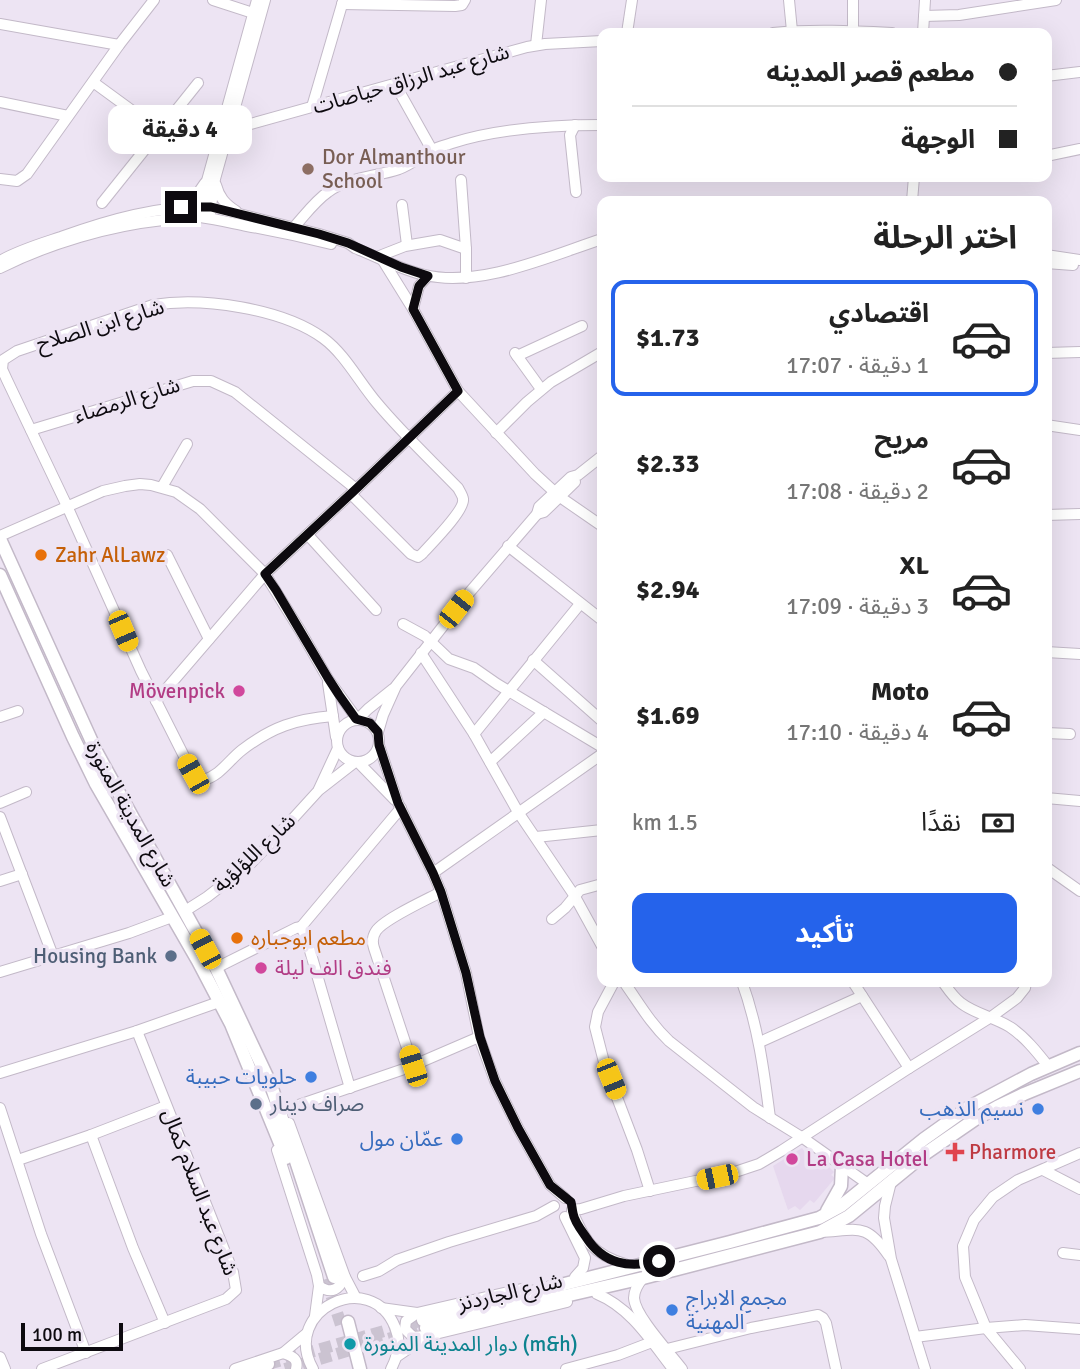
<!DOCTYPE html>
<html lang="ar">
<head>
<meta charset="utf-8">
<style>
	:root { --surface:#fff; --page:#f6f6f6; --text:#222; --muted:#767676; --line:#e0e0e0; --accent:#2563eb }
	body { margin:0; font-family:Signika,"Noto Sans Arabic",sans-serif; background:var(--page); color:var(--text); direction:rtl; height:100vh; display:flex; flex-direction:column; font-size:26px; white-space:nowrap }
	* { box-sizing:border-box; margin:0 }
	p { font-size:23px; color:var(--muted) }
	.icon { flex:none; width:38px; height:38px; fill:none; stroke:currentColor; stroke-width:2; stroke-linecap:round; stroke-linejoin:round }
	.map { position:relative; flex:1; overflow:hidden; direction:ltr }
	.drawer { position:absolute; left:597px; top:196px; width:455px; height:791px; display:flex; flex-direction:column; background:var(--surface); border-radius:14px; box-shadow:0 7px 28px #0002; direction:rtl }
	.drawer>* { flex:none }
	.hud { position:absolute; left:597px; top:28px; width:455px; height:154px; border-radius:14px; box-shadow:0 7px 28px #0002; direction:rtl; display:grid; align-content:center; height:154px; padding:0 35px; background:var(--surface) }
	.scale { position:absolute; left:21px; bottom:18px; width:102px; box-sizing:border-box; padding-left:7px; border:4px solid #0d0a0f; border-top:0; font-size:19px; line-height:24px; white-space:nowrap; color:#0d0a0f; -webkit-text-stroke:5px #ede4f3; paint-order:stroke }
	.end { position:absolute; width:32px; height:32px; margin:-16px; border:9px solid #0d0a0f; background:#fff; box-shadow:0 0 0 4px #fff }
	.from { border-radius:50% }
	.bubble { position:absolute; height:49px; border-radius:14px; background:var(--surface); box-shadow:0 7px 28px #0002; font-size:23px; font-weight:700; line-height:49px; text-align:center; direction:rtl }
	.car { position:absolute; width:21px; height:42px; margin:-21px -10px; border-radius:9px; box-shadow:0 0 5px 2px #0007; background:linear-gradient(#f5c518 24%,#345 0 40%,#f5c518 0 76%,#345 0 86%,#f5c518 0) }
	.hud b { display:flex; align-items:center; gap:24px; height:66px; font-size:26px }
	.hud b+b { border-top:2px solid var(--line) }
	.hud i { width:18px; height:18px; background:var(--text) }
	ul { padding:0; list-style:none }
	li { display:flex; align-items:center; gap:21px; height:116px; margin:0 14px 10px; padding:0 21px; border:4px solid transparent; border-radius:14px }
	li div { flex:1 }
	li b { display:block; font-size:26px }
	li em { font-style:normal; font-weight:700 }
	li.on { border-color:var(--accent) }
	li>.icon { width:63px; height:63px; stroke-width:1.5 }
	h2 { padding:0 35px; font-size:32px; line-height:84px }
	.pay { display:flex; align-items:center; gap:18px; height:77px; padding:0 35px; font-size:26px }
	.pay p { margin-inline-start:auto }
	.cta { display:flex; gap:14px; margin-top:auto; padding:14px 35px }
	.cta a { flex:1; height:80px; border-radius:14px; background:var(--accent); color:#fff; font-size:28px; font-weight:700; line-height:80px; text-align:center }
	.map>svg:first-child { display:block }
	.built { fill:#e6d8ee }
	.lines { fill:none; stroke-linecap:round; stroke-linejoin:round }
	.major-tunnel { stroke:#cbc3d1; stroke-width:12; stroke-dasharray:12 6; stroke-linecap:butt }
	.minor-casing { stroke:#c3b9c8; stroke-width:12 }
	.major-casing { stroke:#c3b9c8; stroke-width:15 }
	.minor { stroke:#fff; stroke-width:10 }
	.major { stroke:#fff; stroke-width:12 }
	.route { stroke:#0d0a0f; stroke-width:9 }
	.education-dot { fill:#8d6e63; stroke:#ede4f3; stroke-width:2.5 }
	.food-dot { fill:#e8710a; stroke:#ede4f3; stroke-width:2.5 }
	.hotel-dot { fill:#d1479c; stroke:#ede4f3; stroke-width:2.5 }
	.service-dot { fill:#5c6f8a; stroke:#ede4f3; stroke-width:2.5 }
	.shop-dot { fill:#3f7fe0; stroke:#ede4f3; stroke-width:2.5 }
	.health-dot { fill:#e0444e; stroke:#ede4f3; stroke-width:2.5 }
	.culture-dot { fill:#0f9aa8; stroke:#ede4f3; stroke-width:2.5 }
	.labels { text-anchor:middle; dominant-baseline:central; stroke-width:7; stroke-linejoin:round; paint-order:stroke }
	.street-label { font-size:21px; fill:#0d0a0f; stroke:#ede4f3 }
	.education-label { font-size:21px; fill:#785e54; stroke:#ede4f3; text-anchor:start }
	.food-label { font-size:21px; fill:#c56008; stroke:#ede4f3; text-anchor:start }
	.hotel-label { font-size:21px; fill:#b23c85; stroke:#ede4f3; text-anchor:start }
	.service-label { font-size:21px; fill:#4e5e75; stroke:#ede4f3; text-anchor:end }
	.shop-label { font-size:21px; fill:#366cbe; stroke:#ede4f3; text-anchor:end }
	.health-label { font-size:21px; fill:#be3a42; stroke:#ede4f3; text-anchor:start }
	.culture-label { font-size:21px; fill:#0d838f; stroke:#ede4f3; text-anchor:start }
</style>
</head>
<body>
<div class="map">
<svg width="1080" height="1369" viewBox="0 0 1080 1369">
	<rect width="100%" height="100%" fill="#ede4f3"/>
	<path class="built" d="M 802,1148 L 812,1162 L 820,1158 L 834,1172 L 831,1175 L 835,1178 L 814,1203 L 810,1200 L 800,1210 L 795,1206 L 788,1210 L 773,1166 Z"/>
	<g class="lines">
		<g class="major-tunnel">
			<path d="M 326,1279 L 341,1325"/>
			<path d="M 268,1364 L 423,1320"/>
			<path d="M 285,1369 L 426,1328"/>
		</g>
		<g class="minor-casing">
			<g id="minor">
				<path d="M 213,0 L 259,15"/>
				<path d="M 789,0 L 792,31"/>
				<path d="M 342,4 L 455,6 L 462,5 L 465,0"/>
				<path d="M 924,16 L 959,15 L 1056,0"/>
				<path d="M 0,24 L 119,45"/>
				<path d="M 853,31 L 853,0"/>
				<path d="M 627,33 L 632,0"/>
				<path d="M 773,33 C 812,29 852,31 892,33"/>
				<path d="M 923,33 L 925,0"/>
				<path d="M 536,45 L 541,0"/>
				<path d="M 1046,76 L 1080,72"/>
				<path d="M 93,82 L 160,131"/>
				<path d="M 395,84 L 432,150"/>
				<path d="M 0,102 L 68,116"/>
				<path d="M 312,107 L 343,1"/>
				<path d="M 575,125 L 570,135 L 576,192"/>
				<path d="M 222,129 L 230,129 L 247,125 L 527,47 L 545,44 L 602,41"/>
				<path d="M 1046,156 L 1080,149"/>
				<path d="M 0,179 L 17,181 L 27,174 L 119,45 L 154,0"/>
				<path d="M 461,180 L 466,249 L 466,278"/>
				<path d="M 216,185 C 219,197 225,204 236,211"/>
				<path d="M 912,201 L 914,177"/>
				<path d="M 102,203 L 198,83"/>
				<path d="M 402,205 L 407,245"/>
				<path d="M 181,207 L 196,196 L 205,183"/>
				<path d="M 202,213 L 203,197 L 208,177 L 257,0"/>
				<path d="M 210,213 L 215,179 L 265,0"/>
				<path d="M 294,227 C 305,215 315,201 328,192 C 348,177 376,177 399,169 C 412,164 421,156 432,150 C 438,147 446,145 452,143 C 499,128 554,125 602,125"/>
				<path d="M 1046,255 L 1080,260"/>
				<path d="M 377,257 L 405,246 L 440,240 L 466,249"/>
				<path d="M 382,259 L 413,309 L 458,391 L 535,474 L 560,497 L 602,526"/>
				<path d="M 0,261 C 19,250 40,244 61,237 C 108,220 160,205 211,207 L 319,234 L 348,243 L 355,248 C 378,257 401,270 425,275 C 480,288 550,256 602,239"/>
				<path d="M 1046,263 L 1073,265"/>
				<path d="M 0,268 C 50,243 108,226 163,220 C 175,219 188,217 200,217 C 216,219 232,223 247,226 C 275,231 303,237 331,244"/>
				<path d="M 413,309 L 419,286 L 428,276"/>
				<path d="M 515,353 L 541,389"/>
				<path d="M 1046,353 L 1080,352"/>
				<path d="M 517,356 L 582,326"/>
				<path d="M 1046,425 L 1080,430"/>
				<path d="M 31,430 L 193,381 L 211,381 L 235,392 L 356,489"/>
				<path d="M 496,433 L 527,402 L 551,382 L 602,352"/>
				<path d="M 162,487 L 187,444"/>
				<path d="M 537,514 L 544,512 L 575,482"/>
				<path d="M 1046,515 L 1080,514"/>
				<path d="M 308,535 L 376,610"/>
				<path d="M 0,536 L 103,491 L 125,486 L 140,484 L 151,485 L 176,492 L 200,509 L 265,574 L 301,632 L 328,679 L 357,719"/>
				<path d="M 508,546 L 602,620"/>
				<path d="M 167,555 L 209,639"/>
				<path d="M 403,624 L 425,636 L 449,659 L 474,668 L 497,684 L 602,747"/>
				<path d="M 1046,652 L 1080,654"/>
				<path d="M 421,653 L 474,734 L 518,812 L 574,895 L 602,946"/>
				<path d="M 533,660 L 602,721"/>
				<path d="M 328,683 L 336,737"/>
				<path d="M 156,701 L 265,574 L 356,489 L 458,391"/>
				<path d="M 333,716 C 296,719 272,727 242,750 C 229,760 220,776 203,780 L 193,774 L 141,671 L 67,506 L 7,380 L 2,369 L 3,360 L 17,351 L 153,305 C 202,297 281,308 323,338 C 345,354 359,382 377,403 C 402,433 431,460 458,488 C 459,490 463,496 463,499 C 465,510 431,544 422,554 L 418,557 L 411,554 L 351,494"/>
				<path d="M 0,717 L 18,711"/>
				<path d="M 358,719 L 368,709 L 393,689"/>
				<circle cx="358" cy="741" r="21"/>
				<path d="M 378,732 L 383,715 L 396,686 L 469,593 L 537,514 L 539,507 L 571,477 L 578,475 L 602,456"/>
				<path d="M 1046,733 L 1070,734"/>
				<path d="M 474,734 L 580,604"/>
				<path d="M 379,745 L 398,803 L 433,873 L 441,892 L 466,973 L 479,1037 L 495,1081 L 518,1128 L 550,1185 L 565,1198"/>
				<path d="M 358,762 L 395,800"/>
				<path d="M 490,762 L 544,712"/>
				<path d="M 319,789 L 338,748"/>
				<path d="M 1046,798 L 1080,801"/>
				<path d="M 0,803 L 26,792"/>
				<path d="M 0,817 L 53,956"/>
				<path d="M 536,837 L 602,830"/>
				<path d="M 1046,867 L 1080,891"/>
				<path d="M 433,873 L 602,754"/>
				<path d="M 0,881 L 22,874"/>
				<path d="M 185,911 L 207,897 L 251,863 L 278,835 L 319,790 L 355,762"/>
				<path d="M 552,919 L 565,908 L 580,890 L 602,884"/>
				<path d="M 301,927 L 401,808"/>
				<path d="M 216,968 L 296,928 L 301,927 L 306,937 L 350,1088"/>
				<path d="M 0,972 L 129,933 L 172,917"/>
				<path d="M 614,982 L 598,1012 L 595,1027 L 605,1066 L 637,1150 L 650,1191"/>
				<path d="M 624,982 C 639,1003 650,1023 669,1041 L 753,1107 L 803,1138 L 868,1184"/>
				<path d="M 742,982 C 758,1026 764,1071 770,1118"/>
				<path d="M 853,982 L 909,1068"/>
				<path d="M 943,982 C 948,989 953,997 961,1003 C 975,1014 994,1017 1010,1027 C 1025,1037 1037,1052 1048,1066"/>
				<path d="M 760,1042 L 862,996"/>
				<path d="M 413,1066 L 374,948 C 372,942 372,937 376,931 C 384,919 426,900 441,892"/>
				<path d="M 0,1073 L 137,1031 L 219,1002"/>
				<path d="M 0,1108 L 41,1234 L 86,1353"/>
				<path d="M 284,1110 L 407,1068 L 479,1037"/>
				<path d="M 289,1123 L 345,1277 L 356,1298"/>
				<path d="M 91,1135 L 133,1248 L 165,1323"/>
				<path d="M 277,1150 L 317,1275 L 319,1286 L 315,1316"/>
				<path d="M 18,1160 L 91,1135 L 166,1106"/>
				<path d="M 1043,1170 L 1080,1189"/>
				<path d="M 891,1182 L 885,1206 L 884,1218 L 891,1259 L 925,1369"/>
				<path d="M 572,1210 L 581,1209 L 624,1196 L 729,1174 L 759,1164 L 781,1151 L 909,1068 L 991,1017 L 1017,998 L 1025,988 L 1026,982"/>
				<path d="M 572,1211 C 585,1241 592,1254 625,1264"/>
				<path d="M 565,1217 L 585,1258 L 583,1268 L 575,1277"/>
				<path d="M 821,1232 C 858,1230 866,1222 889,1256"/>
				<path d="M 1063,1253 L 1080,1255"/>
				<path d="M 363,1276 L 379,1271 L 397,1260 L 449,1242 L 536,1216 L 554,1206"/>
				<path d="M 643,1278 C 638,1284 634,1290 634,1298 C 635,1316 670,1353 682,1369"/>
				<path d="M 319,1286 C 332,1295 339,1289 345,1277"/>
				<path d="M 597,1294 C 631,1308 651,1341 673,1369"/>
				<path d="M 381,1308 L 417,1313 L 526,1288"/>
				<path d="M 416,1314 L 406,1321 L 405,1329 L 413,1337 L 425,1336"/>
				<path d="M 915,1337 L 986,1328 L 1025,1325 L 1080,1329"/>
				<path d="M 667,1349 L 751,1328 L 818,1315 L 823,1318 L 826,1323 L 836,1369"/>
				<path d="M 283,1353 C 291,1356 299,1358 296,1369"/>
				<path d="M 0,1357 L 5,1369"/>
				<path d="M 396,1357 L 427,1336 L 567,1302"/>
				<path d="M 42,1369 L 226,1299 L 236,1290 L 233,1272 L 137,1031"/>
				<path d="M 235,1369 L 283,1353 L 307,1333"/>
				<path d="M 313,1369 C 280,1310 371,1267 395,1327 C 401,1341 398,1356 391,1369"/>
				<path d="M 566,1369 L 618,1355 L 652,1342"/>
				<path d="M 1020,1369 L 986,1328 L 965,1277 L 963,1246 L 974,1220 L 993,1197 L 1018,1180 L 1080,1153"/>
			</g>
		</g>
		<g class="major-casing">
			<g id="major">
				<path d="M 0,539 L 97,753 L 216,968 L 271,1085 L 334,1277"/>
				<path d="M 0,575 L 73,737 L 96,784 L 198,961 L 231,1024 L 286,1158"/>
				<path d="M 827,1211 L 841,1186 L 842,1166"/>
				<path d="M 423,1320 L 730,1242 L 819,1218 L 841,1206 L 924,1139 L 969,1107 L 1031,1074 L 1080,1053"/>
				<path d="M 348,1322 L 360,1369"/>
				<path d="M 426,1328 L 643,1278 L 820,1232 L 849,1216 L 926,1153 L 974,1120 L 997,1107 L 1024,1094 L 1080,1071"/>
				<path d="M 255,1369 L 268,1364"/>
			</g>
		</g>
		<use href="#minor" class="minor"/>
		<use href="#major" class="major"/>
	</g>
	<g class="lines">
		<path class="route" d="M 181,207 L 211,207 L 319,234 L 348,243 L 401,267 L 428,276 L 419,286 L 413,309 L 458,391 L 356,489 L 265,574 L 276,590 L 328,678 L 339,695 L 356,719 L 370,723 L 378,732 L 379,745 L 398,803 L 433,873 L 441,892 L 466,973 L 480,1037 L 495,1081 L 518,1128 L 550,1185 L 571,1202 C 572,1206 572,1209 573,1213 C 574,1221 581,1230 586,1237 C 604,1265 629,1268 659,1261"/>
	</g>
	<circle class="education-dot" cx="308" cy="169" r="7"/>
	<g class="food-dot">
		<circle cx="41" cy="555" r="7"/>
		<circle cx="237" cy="938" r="7"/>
	</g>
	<g class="hotel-dot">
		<circle cx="239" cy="691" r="7"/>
		<circle cx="261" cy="968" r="7"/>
		<circle cx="792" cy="1159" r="7"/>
	</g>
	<g class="service-dot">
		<circle cx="171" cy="956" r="7"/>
		<circle cx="256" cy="1104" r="7"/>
	</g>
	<g class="shop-dot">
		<circle cx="311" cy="1077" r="7"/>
		<circle cx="1038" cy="1109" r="7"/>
		<circle cx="457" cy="1139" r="7"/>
		<circle cx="672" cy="1310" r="7"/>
	</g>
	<path class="health-dot" d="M951.5 1141.5h7v7h7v7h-7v7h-7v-7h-7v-7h7z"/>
	<circle class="culture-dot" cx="350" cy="1344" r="7"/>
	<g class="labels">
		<g class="street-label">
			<text transform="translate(411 79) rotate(-16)">شارع عبد الرزاق حياصات</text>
			<text transform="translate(100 325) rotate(-17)">شارع ابن الصلاح</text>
			<text transform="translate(127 400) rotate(-17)">شارع الرمضاء</text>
			<text transform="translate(131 814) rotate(61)">شارع المدينة المنورة</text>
			<text transform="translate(254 853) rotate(-43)">شارع اللؤلؤية</text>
			<text transform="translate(200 1192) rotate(69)">شارع عبد السلام كمال</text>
			<text transform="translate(510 1292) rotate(-13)">شارع الجاردنز</text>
		</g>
		<g class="education-label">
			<text x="322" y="157">Dor Almanthour<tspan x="322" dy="24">School</tspan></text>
		</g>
		<g class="food-label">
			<text x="55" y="555">Zahr AlLawz</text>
			<text x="251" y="938">مطعم ابوجباره</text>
		</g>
		<g class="hotel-label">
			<text x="225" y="691" text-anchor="end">Mövenpick</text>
			<text x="275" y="968">فندق الف ليلة</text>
			<text x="806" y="1159">La Casa Hotel</text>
		</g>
		<g class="service-label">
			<text x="157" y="956">Housing Bank</text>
			<text x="270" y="1104" text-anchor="start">صراف دينار</text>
		</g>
		<g class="shop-label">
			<text x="297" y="1077">حلويات حبيبة</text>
			<text x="1024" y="1109">نسيم الذهب</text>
			<text x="443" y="1139">عمّان مول</text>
			<text x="686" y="1298" text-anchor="start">مجمع الابراج<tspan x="686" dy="24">المهنية</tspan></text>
		</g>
		<g class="health-label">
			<text x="969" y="1152">Pharmore</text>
		</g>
		<g class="culture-label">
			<text x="364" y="1344">دوار المدينة المنورة (m&amp;h)</text>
		</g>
	</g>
</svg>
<div class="scale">100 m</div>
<i class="end from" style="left:659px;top:1261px"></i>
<i class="end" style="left:181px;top:207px"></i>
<div class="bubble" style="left:108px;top:105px;width:144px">4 دقيقة</div>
<i class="car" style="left:456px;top:609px;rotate:38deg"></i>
<i class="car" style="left:123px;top:631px;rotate:157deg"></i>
<i class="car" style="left:193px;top:774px;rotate:331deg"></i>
<i class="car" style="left:205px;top:949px;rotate:332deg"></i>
<i class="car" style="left:413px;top:1066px;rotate:342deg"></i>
<i class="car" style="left:611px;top:1079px;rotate:158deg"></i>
<i class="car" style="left:717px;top:1177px;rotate:258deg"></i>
<div class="hud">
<b><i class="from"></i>مطعم قصر المدينه</b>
<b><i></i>الوجهة</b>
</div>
<section class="drawer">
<h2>اختر الرحلة</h2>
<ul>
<li class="on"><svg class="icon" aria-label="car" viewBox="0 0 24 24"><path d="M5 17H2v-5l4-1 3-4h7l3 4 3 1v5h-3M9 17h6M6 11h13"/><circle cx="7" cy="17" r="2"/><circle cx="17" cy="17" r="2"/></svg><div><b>اقتصادي</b><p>1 دقيقة · 17:07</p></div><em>$1.73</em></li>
<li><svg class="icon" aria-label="car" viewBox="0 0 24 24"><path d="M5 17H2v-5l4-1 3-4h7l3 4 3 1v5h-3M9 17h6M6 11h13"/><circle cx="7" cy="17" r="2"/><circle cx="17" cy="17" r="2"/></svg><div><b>مريح</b><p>2 دقيقة · 17:08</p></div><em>$2.33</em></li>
<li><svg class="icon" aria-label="car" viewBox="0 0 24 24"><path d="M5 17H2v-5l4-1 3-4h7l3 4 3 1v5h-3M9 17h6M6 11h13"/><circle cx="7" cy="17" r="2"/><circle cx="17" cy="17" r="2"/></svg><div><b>XL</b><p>3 دقيقة · 17:09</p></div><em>$2.94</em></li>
<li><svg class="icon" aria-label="car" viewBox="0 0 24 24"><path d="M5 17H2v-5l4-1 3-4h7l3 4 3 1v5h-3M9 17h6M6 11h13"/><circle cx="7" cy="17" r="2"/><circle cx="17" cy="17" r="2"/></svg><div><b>Moto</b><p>4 دقيقة · 17:10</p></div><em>$1.69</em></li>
</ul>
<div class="pay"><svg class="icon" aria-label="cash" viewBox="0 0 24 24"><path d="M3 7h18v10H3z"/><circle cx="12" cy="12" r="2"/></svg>نقدًا<p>1.5 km</p></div>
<div class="cta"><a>تأكيد</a></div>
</section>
</div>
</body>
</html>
